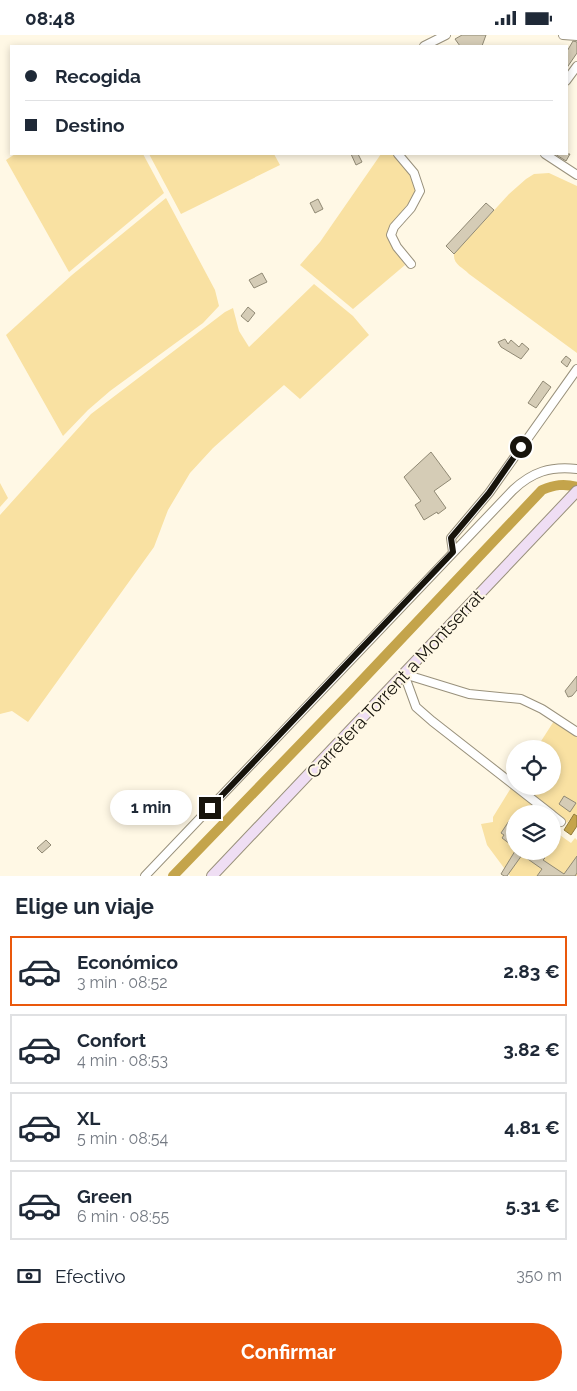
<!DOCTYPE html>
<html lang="es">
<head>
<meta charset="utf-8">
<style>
	:root { --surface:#fff; --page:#f6f6f7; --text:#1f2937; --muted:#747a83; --line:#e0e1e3; --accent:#ea580c }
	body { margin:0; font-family:Raleway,sans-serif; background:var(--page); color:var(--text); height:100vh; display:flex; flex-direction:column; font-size:19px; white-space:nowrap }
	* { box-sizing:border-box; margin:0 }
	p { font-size:16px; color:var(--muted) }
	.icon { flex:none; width:28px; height:28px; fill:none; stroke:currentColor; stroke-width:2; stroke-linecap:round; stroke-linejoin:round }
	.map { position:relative; height:841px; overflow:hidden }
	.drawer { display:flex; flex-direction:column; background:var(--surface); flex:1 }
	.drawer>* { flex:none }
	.hud { position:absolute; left:10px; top:10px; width:558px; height:110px; border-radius:0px; box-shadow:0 2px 8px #0003; display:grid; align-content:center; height:110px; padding:0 15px; background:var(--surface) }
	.controls { position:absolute; left:506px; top:705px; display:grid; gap:10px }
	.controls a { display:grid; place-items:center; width:55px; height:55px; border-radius:50%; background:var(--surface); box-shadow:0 2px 8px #0003; font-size:25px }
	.end { position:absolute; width:22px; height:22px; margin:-11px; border:6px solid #17140c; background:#fff; box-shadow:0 0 0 2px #fff }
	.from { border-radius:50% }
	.bubble { position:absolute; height:35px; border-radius:18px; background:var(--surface); box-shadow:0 2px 8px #0003; font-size:16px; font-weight:700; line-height:35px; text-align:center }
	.hud b { display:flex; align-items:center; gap:18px; height:48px; font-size:19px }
	.hud b+b { border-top:1px solid var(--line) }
	.hud i { width:12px; height:12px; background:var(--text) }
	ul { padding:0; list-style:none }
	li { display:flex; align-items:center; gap:15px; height:70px; margin:0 10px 8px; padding:0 5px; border:2px solid var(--line); border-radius:0px }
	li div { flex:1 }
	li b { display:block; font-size:19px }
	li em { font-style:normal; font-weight:700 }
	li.active { border-color:var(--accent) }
	li>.icon { width:45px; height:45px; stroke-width:1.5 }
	h2 { padding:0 15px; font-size:22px; line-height:60px }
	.pay { display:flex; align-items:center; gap:12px; height:55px; padding:0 15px; font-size:19px }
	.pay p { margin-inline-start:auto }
	.button { display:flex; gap:10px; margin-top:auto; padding:10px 15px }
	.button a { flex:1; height:58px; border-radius:30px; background:var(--accent); color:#fff; font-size:20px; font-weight:700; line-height:58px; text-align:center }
	.status { display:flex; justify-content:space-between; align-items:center; height:35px; padding:0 25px; background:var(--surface); direction:ltr }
	.status svg { height:14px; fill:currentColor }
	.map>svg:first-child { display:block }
	.green { fill:#f9e1a2 }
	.water { fill:#c4a44b; stroke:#907938 }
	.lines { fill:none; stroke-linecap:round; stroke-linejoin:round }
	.canal { stroke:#c4a44b; stroke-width:10 }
	.building { fill:#d5ccb6; stroke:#908974 }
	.minor-casing { stroke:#99917c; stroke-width:10 }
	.secondary-casing { stroke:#99917c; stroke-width:12 }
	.minor { stroke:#fff; stroke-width:8 }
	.secondary { stroke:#efdef4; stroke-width:10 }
	.route { stroke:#17140c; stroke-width:6 }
	.labels { text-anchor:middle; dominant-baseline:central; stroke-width:4; stroke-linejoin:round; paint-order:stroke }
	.street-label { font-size:18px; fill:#17140c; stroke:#fff8e5 }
</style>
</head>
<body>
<div class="status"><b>08:48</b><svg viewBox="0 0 49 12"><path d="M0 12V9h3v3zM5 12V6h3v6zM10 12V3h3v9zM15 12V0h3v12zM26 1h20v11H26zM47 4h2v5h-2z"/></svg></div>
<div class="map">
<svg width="577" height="841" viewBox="0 0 577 841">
	<rect width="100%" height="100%" fill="#fff8e5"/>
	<g class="green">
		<path d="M 15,119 L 143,119 L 164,158 L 69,237 L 6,125 Z"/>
		<path d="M 149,119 L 274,119 L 280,130 L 181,179 Z"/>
		<path d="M 381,119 L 395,119 C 404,130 421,146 414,161 L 391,191 L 396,216 L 405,230 L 353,274 L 300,230 L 320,207 Z"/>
		<path d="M 549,138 L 577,151 L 577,318 L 469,239 C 463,232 453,230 454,219 L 509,159 L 526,144 L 534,139 Z"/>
		<path d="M 166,163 L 215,255 L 219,271 L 203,288 L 110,356 L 88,375 L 63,401 L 6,300 L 72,240 Z"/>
		<path d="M 314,249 L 353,281 L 369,300 L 300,364 L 284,350 L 213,413 L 190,438 L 168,475 L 154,512 L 28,687 L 12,676 L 0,679 L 0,480 L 91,379 L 225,277 L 233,273 L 239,296 L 249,312 Z"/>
		<path d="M 0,448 L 8,463 L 0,472 Z"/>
		<path d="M 554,686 L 577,702 L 577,780 L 574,779 L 567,788 L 517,751 L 552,751 L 552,714 L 536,714 Z"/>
		<path d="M 511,753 L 546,779 L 515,779 L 515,816 L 552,816 L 553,783 L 562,790 L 557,798 L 571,808 L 575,803 L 577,805 L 577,841 L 510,841 L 487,810 L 481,789 L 493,787 L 493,782 Z"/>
	</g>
	<path class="water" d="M 574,779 L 577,781 L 577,791 L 571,800 L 564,795 Z"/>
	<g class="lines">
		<path class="canal" d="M 173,841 L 349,659 L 542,455 C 554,450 564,448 577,452"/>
	</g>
	<g class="building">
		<path d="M 462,0 L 486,0 L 482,11 L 460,11 L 455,4 Z"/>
		<path d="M 573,6 L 577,7 L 577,18 L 566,34 L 566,18 Z"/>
		<path d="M 351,119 L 358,119 L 362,127 L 356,130 Z"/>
		<path d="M 555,119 L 570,119 L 566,126 Z"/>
		<path d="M 318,164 L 323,174 L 315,178 L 310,168 Z"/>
		<path d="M 486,168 L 494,175 L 454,219 L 446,211 Z"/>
		<path d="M 262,238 L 267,247 L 254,253 L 249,245 Z"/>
		<path d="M 248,272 L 255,278 L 248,287 L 241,281 Z"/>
		<path d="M 505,304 L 508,309 L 511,305 L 519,312 L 522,308 L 529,314 L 521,324 L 501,312 L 498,307 Z"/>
		<path d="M 566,321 L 571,325 L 567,332 L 561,327 Z"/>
		<path d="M 543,346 L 551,352 L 536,373 L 528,368 Z"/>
		<path d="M 431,417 L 451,444 L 434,456 L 446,473 L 438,479 L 437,477 L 424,485 L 415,470 L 421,466 L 404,442 Z"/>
		<path d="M 577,641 L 577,655 L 572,661 L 568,662 L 565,656 Z"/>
		<path d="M 564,761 L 576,768 L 570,777 L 559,769 Z"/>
		<path d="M 509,786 L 515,790 L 515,802 L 510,809 L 502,803 L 504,800 L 501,798 Z"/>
		<path d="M 46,805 L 51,810 L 42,818 L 37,813 Z"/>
		<path d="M 515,816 L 545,816 L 542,821 L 545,823 L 543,825 L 564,839 L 577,821 L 577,838 L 575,841 L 537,841 L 542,834 L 522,820 L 507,841 L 504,841 L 501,839 Z"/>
	</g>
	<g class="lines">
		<g class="minor-casing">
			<g id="minor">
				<path d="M 563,0 L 577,1"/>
				<path d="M 424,11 L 446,0"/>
				<path d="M 566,46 L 577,31"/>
				<path d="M 398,119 L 414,138 L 420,156 L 411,173 L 394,192 L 391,200 L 397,212 L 411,229"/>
				<path d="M 545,119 L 577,140"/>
				<path d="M 453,517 L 451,503 L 489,458 L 577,334"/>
				<path d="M 404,639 L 416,672 L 432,686 L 551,779"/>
				<path d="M 404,639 L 469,659 L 521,664 L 542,674 L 577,697"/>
				<path d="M 552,780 L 561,787"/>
				<path d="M 145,841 L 513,455 C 532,437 550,431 577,434"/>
			</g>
		</g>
		<g class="secondary-casing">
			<path id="secondary" d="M 212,841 L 577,456"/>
		</g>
		<use href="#minor" class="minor"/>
		<use href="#secondary" class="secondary"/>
	</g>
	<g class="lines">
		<path class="route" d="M 210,773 L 453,517 L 451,503 L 489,458 L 521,412"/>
	</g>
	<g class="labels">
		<g class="street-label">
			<text transform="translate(395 649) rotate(-47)">Carretera Torrent a Montserrat</text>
		</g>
	</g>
</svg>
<div class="controls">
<a><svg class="icon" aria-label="locate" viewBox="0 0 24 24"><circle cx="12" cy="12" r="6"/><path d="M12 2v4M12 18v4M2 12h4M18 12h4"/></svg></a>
<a><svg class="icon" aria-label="layers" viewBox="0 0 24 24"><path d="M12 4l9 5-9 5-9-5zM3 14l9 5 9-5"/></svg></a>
</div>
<i class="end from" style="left:521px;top:412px"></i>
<i class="end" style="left:210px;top:773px"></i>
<div class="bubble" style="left:110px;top:755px;width:82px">1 min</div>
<div class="hud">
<b><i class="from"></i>Recogida</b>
<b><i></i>Destino</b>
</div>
</div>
<section class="drawer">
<h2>Elige un viaje</h2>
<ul>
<li class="active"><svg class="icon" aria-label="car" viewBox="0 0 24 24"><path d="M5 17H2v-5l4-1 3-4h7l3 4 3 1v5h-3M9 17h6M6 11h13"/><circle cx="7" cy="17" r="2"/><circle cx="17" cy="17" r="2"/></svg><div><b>Económico</b><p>3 min · 08:52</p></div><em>2.83 €</em></li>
<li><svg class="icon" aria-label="car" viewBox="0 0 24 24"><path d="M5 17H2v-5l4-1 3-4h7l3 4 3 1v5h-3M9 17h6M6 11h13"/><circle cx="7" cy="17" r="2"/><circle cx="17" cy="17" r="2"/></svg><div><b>Confort</b><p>4 min · 08:53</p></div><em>3.82 €</em></li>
<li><svg class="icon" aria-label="car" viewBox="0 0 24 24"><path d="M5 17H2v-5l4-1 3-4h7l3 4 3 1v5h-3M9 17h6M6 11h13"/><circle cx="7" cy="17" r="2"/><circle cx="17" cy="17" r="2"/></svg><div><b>XL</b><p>5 min · 08:54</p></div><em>4.81 €</em></li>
<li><svg class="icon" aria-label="car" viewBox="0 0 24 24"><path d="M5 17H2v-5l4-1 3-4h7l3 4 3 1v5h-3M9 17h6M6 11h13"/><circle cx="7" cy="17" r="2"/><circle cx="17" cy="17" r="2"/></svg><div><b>Green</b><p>6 min · 08:55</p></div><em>5.31 €</em></li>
</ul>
<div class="pay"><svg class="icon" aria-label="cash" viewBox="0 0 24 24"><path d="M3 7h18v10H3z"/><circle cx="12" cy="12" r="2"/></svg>Efectivo<p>350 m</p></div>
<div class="button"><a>Confirmar</a></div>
</section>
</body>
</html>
